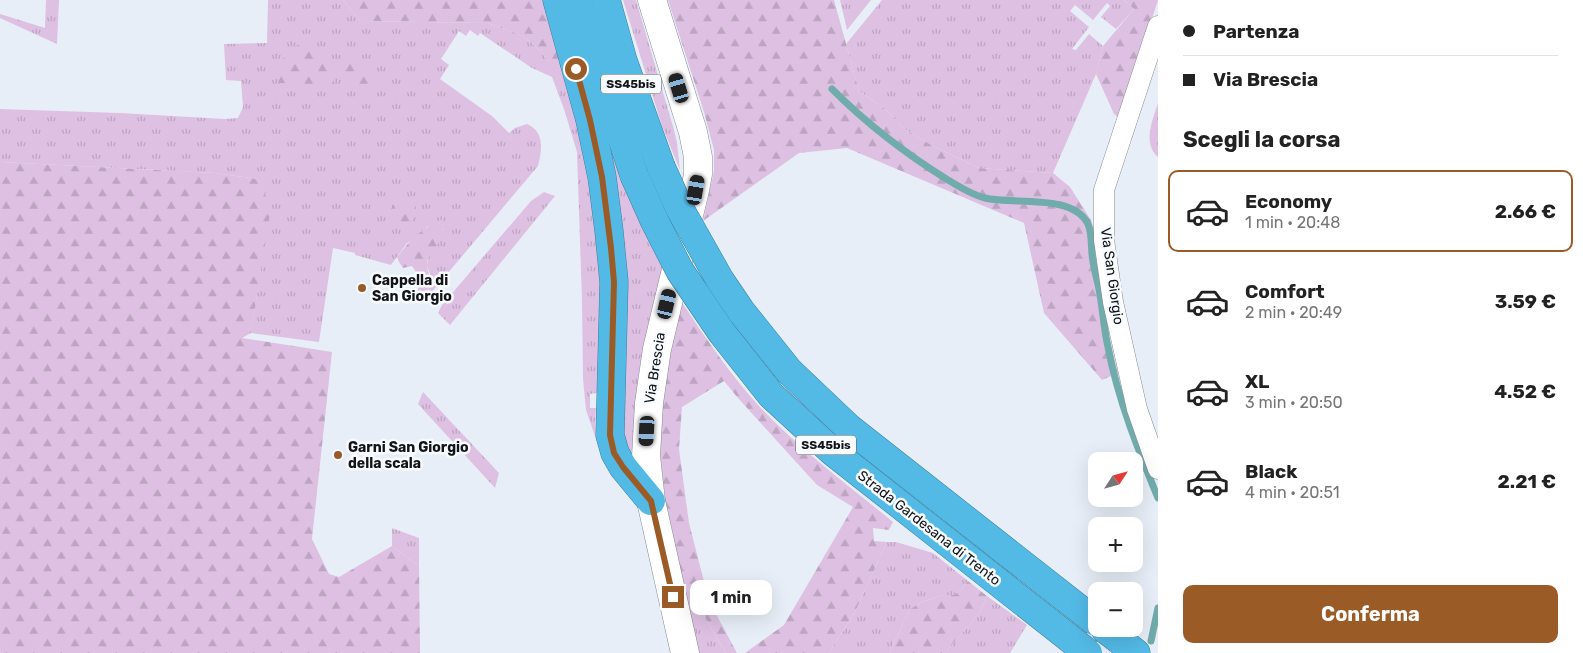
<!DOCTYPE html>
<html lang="it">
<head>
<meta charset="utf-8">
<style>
	:root { --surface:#fff; --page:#f6f6f6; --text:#222; --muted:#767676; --line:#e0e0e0; --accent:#9b5b26 }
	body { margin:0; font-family:Rubik,sans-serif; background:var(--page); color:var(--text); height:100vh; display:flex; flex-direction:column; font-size:19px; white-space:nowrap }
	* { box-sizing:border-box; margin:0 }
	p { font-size:16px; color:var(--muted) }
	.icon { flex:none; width:28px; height:28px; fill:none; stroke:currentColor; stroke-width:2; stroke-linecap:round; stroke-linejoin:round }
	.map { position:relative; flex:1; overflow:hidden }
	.panel { display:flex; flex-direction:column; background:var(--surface); width:425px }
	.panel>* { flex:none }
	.guide { display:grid; align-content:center; height:110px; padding:0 25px; background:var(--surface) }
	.needle { width:32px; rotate:54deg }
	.buttons { position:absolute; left:1088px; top:452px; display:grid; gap:10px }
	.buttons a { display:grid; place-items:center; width:55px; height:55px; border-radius:10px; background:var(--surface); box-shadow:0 5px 20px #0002; font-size:25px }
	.end { position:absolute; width:22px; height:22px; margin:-11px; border:6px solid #9b5b26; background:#fff; box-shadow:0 0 0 2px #fff }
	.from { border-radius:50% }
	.bubble { position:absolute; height:35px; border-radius:10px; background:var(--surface); box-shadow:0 5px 20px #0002; font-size:16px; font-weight:700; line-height:35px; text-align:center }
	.car { position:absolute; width:15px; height:30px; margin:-15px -8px; border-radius:6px; box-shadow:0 0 4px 1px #0007; background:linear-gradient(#222 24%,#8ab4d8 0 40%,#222 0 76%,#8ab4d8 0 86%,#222 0) }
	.guide b { display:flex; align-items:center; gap:18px; height:48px; font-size:19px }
	.guide b+b { border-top:1px solid var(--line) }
	.guide i { width:12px; height:12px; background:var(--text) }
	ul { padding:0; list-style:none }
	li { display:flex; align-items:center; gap:15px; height:82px; margin:0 10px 8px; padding:0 15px; border:2px solid transparent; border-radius:10px }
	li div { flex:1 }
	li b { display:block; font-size:19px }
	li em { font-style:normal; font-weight:700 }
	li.active { border-color:var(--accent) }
	li>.icon { width:45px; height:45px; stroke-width:1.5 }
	h2 { padding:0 25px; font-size:22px; line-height:60px }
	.primary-button { display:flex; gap:10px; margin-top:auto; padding:10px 25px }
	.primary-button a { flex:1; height:58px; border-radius:10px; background:var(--accent); color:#fff; font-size:20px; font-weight:700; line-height:58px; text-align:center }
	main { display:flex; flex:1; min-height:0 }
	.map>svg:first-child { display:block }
	.grass { fill:url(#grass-tufts) }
	.forest { fill:url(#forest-firs) }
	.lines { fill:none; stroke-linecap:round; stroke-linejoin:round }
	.stream { stroke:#71acad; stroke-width:7 }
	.street-casing { stroke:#838891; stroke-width:21 }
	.secondary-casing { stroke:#838891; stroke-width:29 }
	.highway-casing { stroke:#3c809e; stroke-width:29 }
	.street { stroke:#fff; stroke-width:20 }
	.secondary { stroke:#fff; stroke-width:28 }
	.highway { stroke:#53bae6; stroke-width:28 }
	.highway-bridge-casing { stroke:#3c809e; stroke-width:29; stroke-linecap:butt }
	.highway-bridge { stroke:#53bae6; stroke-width:28 }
	.route { stroke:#9b5b26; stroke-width:6 }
	.poi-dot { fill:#9b5b26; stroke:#f8fbfe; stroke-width:2 }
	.labels { text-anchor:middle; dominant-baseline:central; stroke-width:5; stroke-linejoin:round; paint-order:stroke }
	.shield { fill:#f8fbfe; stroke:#57595c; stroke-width:1 }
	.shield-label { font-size:12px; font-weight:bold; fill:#121417 }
	.street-label { font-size:14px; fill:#121417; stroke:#f8fbfe }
	.poi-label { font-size:14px; font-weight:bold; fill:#121417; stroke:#f8fbfe; text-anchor:start }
</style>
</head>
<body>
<main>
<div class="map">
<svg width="1158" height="653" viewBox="0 0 1158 653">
	<defs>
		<pattern id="grass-tufts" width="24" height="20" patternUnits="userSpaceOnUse" patternTransform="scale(1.25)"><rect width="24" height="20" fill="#dec0e2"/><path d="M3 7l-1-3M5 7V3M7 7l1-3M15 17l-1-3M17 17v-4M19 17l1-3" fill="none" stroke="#bda4c1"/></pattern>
		<pattern id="forest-firs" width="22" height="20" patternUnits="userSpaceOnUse" patternTransform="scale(1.25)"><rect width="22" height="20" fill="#dec0e2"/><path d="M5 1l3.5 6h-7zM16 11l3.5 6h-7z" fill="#bda4c1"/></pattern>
	</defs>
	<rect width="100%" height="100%" fill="#e8eef7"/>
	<g class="grass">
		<path d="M 46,0 L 59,0 L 57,44 L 0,18 L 0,14 L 45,28 Z"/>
		<path d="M 268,0 L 343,0 L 360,21 L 487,23 L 516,33 L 530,41 L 550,62 L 565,70 L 595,203 L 602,275 L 597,393 L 590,394 L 590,408 L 596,408 L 595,424 L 596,439 L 586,410 L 583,379 L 582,301 L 577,152 L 564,109 L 552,77 L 532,68 L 480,33 L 478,36 L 470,30 L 466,36 L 459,31 L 441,59 L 449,65 L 440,79 L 492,116 L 509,133 L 515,128 L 527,124 C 545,132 542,150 538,166 L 431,293 L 428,289 L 430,274 L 427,266 L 428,258 L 436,247 L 443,228 L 428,226 L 413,240 L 407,243 L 391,265 L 355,255 L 355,253 L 333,248 L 319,342 L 251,333 L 270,207 L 258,179 L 215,173 L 0,162 L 0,109 L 120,113 L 225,119 L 238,118 L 243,107 L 241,81 L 226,80 L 224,44 L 267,43 Z"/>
		<path d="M 623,0 L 636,0 L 674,130 L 677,143 L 680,170 L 662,126 Z"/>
		<path d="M 840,0 L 871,0 L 847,30 Z"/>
		<path d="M 882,0 L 1124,0 L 1134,9 L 1116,29 L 1101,17 L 1110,6 L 1107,3 L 1093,20 L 1075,5 L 1070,11 L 1089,27 L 1072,49 L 1076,50 L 1089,34 L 1103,46 L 1096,74 L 1053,173 L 979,168 L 933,146 L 903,128 L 885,109 L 859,91 L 846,44 Z"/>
		<path d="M 1158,103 L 1158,157 C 1142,143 1153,119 1158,103 Z"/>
		<path d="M 600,117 L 621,180 L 644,230 L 666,273 C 653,311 641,349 637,389 C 635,410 637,431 633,451 L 628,451 L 623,437 L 627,277 L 625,249 L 620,218 Z"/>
		<path d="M 544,192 L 555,196 L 450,325 L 438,313 L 442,305 L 531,201 Z"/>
		<path d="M 423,392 L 499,473 L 495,488 L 418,404 Z"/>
		<path d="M 392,528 L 419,538 L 419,566 L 392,546 Z"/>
		<path d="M 887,542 L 896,542 L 933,553 L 968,581 L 961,590 L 954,595 L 943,595 L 922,602 L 910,609 L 889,653 L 829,653 L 855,612 Z"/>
		<path d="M 682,579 L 726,653 L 698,653 Z"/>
		<path d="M 987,596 L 1027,625 L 1010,653 L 945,653 L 980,612 Z"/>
	</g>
	<g class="forest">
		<path d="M 343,0 L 546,0 L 565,70 L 552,77 L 550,62 L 530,41 L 516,33 L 487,23 L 360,21 Z"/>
		<path d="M 668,0 L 834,0 L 859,91 L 885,109 L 903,128 L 933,146 L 979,168 L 1053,173 L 1070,187 L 1091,220 L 1094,230 L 1097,259 L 1103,291 L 1109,338 L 1118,373 L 1102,380 L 1044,313 L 1024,223 L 847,148 L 799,153 L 703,221 L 714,171 L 714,150 L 704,112 Z"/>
		<path d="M 1124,0 L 1158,0 L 1120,119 L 1114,114 L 1096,74 L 1103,46 L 1134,9 Z"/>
		<path d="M 303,42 L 314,42 L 322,50 L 322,59 L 334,71 L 333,85 L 279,83 L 274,74 L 272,67 L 278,60 L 289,57 L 293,48 Z"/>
		<path d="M 353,60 L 363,62 L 367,75 L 379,88 L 343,86 L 342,72 L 347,62 Z"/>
		<path d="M 0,162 L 215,173 L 258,179 L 271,207 L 251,333 L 242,338 L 332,352 L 312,539 L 329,574 L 339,577 L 392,546 L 419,566 L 420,653 L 0,653 Z"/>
		<path d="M 403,200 L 414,201 C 421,212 409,233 395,225 C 392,223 390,218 388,215 L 394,203 Z"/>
		<path d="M 443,219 C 444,230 439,243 433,253 C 431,255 429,257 428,259 C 423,271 440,284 422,295 L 418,293 L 418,275 L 412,266 L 403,268 L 399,262 L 397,257 C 408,242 425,225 443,219 Z"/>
		<path d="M 681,301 C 705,337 729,373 758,405 C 799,449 848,485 893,522 L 889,530 L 873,528 L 874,541 L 887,542 L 855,612 L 829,653 L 745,653 L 784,625 L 853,507 L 817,485 L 738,398 L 724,381 L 682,407 L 679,449 L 689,523 L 709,601 L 737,653 L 726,653 L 682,579 L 665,497 L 660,452 L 659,423 L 670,348 Z"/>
		<path d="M 968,581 L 987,596 L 980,612 L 945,653 L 889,653 L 910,609 L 922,602 L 943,595 L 954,595 L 961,590 Z"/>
	</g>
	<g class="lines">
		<g class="stream">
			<path d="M 832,89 C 867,124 906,154 948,180 C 960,187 972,195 985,198 C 1013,205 1073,193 1088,224 C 1092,233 1091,245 1092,254 C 1093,268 1098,281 1100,295 C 1103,312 1104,330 1108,347 C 1118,400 1138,449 1158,498"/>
			<path d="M 1151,641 L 1158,608"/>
		</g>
		<g class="street-casing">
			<path id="street" d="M 1158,26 L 1104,190 L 1104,240 L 1113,302 L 1137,409 L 1158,469"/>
		</g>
		<g class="secondary-casing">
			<path id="secondary" d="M 652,0 L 693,132 L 698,157 L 698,174 L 695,190 L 657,349 L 649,403 L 646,456 L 651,501 L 685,653"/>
		</g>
		<g class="highway-casing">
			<g id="highway">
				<path d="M 557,0 L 590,120 L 602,177 L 609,231 L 614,282 L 610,435 L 615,453 L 623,467 L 651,501"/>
				<path d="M 577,0 L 634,175"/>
				<path d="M 606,0 L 623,61 L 661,167"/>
				<path d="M 1105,629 L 1136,653"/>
			</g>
		</g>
		<use href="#street" class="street"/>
		<use href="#secondary" class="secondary"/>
		<use href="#highway" class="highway"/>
		<g class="highway-bridge-casing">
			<g id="highway-bridge">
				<path d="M 661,167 L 680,209 L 720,280 L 741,311 L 789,371 L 849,428 L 1096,622"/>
				<path d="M 634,175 L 655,222 L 680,271 L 722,333 L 771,395 L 833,452 L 1088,653"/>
			</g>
		</g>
		<use href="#highway-bridge" class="highway-bridge"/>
	</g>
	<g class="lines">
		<path class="route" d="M 576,69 L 590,120 L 602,177 L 611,248 L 614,282 L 610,435 L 614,453 L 623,467 L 651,501 L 673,597"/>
	</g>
	<g class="poi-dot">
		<circle cx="362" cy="288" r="5"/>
		<circle cx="338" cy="455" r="5"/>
	</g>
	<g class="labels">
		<g class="shield">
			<rect x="601" y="74.5" width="60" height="19" rx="4"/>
			<rect x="796" y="435.5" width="60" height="19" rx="4"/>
		</g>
		<g class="shield-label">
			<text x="631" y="84">SS45bis</text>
			<text x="826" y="445">SS45bis</text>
		</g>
		<g class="street-label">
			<text transform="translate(1112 276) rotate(82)">Via San Giorgio</text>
			<text transform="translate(655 368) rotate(-81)">Via Brescia</text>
			<text transform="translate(929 528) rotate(38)">Strada Gardesana di Trento</text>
		</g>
		<g class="poi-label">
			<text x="372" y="280">Cappella di<tspan x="372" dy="16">San Giorgio</tspan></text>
			<text x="348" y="447">Garni San Giorgio<tspan x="348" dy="16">della scala</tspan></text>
		</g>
	</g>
</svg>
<div class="buttons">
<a><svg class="needle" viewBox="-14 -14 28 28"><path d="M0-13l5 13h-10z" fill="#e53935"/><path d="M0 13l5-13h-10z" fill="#767676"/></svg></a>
<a>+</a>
<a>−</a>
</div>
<i class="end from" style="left:576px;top:69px"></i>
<i class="end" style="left:673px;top:597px"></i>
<div class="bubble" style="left:690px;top:580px;width:82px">1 min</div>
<i class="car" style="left:679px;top:88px;rotate:343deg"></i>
<i class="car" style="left:696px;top:190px;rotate:10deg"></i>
<i class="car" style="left:667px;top:304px;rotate:13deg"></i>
<i class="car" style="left:647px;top:431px;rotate:183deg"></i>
</div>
<section class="panel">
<div class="guide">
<b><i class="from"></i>Partenza</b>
<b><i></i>Via Brescia</b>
</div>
<h2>Scegli la corsa</h2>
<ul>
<li class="active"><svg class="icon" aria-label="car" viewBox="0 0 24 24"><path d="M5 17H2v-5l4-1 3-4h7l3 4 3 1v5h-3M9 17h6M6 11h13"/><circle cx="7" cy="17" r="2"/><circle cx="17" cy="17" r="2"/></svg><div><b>Economy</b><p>1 min · 20:48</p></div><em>2.66 €</em></li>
<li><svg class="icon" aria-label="car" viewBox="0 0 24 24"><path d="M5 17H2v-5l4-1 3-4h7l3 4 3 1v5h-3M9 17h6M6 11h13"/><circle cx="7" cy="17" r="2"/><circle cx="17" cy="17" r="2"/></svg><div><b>Comfort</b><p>2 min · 20:49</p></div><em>3.59 €</em></li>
<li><svg class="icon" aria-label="car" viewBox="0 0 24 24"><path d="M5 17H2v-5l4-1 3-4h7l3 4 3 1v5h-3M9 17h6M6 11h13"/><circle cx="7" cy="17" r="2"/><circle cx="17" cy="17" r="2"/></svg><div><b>XL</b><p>3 min · 20:50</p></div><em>4.52 €</em></li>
<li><svg class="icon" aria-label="car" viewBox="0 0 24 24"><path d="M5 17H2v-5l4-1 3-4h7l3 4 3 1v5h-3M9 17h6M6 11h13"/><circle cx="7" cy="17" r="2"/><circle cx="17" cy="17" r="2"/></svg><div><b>Black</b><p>4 min · 20:51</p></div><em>2.21 €</em></li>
</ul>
<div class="primary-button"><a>Conferma</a></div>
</section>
</main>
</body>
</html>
